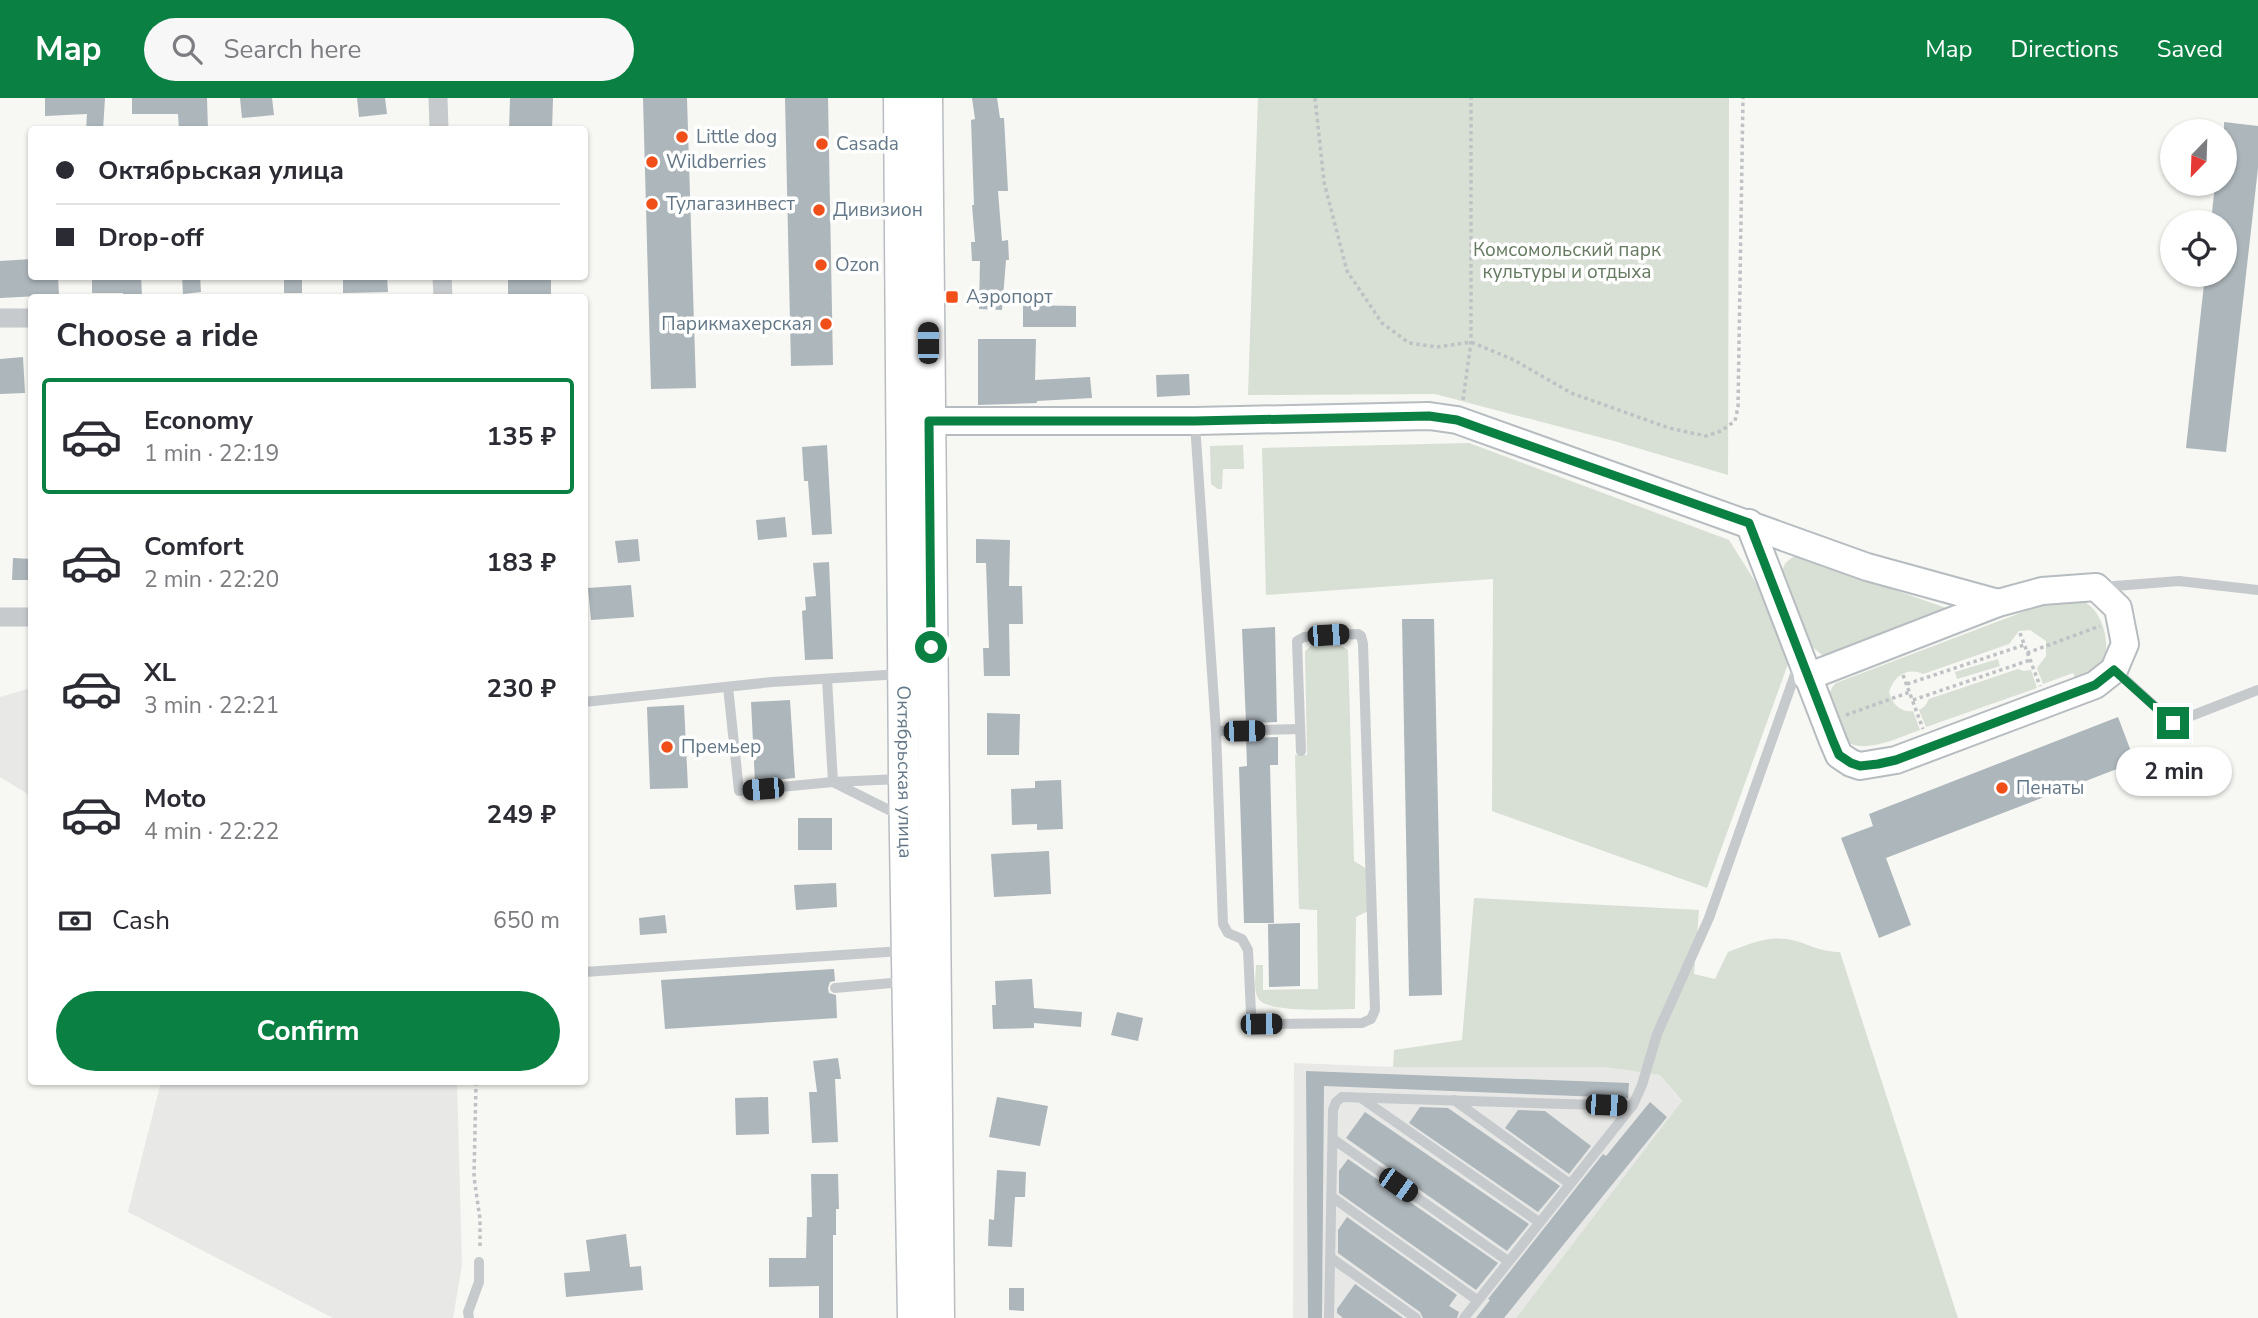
<!DOCTYPE html>
<html lang="en">
<head>
<meta charset="utf-8">
<style>
	:root { --surface:#fff; --page:#f7f7f7; --text:#2b2b33; --muted:#7c7c81; --line:#e1e1e2; --accent:#0b8043 }
	body { margin:0; font-family:"Nunito Sans",sans-serif; background:var(--page); color:var(--text); height:100vh; display:flex; flex-direction:column; font-size:26px; white-space:nowrap }
	* { box-sizing:border-box; margin:0 }
	p { font-size:23px; color:var(--muted) }
	.icon { flex:none; width:38px; height:38px; fill:none; stroke:currentColor; stroke-width:2; stroke-linecap:round; stroke-linejoin:round }
	.map { position:relative; flex:1; overflow:hidden }
	.sheet { position:absolute; left:28px; top:196px; width:560px; height:791px; display:flex; flex-direction:column; background:var(--surface); border-radius:7px; box-shadow:0 2px 5px #0004 }
	.sheet>* { flex:none }
	.top-card { position:absolute; left:28px; top:28px; width:560px; height:154px; border-radius:7px; box-shadow:0 2px 5px #0004; display:grid; align-content:center; height:154px; padding:0 28px; background:var(--surface) }
	.needle { width:46px; rotate:203deg }
	.buttons { position:absolute; left:2160px; top:21px; display:grid; gap:14px }
	.buttons a { display:grid; place-items:center; width:77px; height:77px; border-radius:50%; background:var(--surface); box-shadow:0 2px 5px #0004; font-size:35px }
	.end { position:absolute; width:32px; height:32px; margin:-16px; border:9px solid #0b8043; background:#fff; box-shadow:0 0 0 4px #fff }
	.from { border-radius:50% }
	.bubble { position:absolute; height:49px; border-radius:24px; background:var(--surface); box-shadow:0 2px 5px #0004; font-size:23px; font-weight:700; line-height:49px; text-align:center }
	.car { position:absolute; width:21px; height:42px; margin:-21px -10px; border-radius:9px; box-shadow:0 0 5px 2px #0007; background:linear-gradient(#222 24%,#8ab4d8 0 40%,#222 0 76%,#8ab4d8 0 86%,#222 0) }
	.top-card b { display:flex; align-items:center; gap:24px; height:66px; font-size:26px }
	.top-card b+b { border-top:2px solid var(--line) }
	.top-card i { width:18px; height:18px; background:var(--text) }
	ul { padding:0; list-style:none }
	li { display:flex; align-items:center; gap:21px; height:116px; margin:0 14px 10px; padding:0 14px; border:4px solid transparent; border-radius:7px }
	li div { flex:1 }
	li b { display:block; font-size:26px }
	li em { font-style:normal; font-weight:700 }
	li.current { border-color:var(--accent) }
	li>.icon { width:63px; height:63px; stroke-width:1.5 }
	h2 { padding:0 28px; font-size:32px; line-height:84px }
	.pay { display:flex; align-items:center; gap:18px; height:77px; padding:0 28px; font-size:26px }
	.pay p { margin-inline-start:auto }
	.action { display:flex; gap:14px; margin-top:auto; padding:14px 28px }
	.action a { flex:1; height:80px; border-radius:42px; background:var(--accent); color:#fff; font-size:28px; font-weight:700; line-height:80px; text-align:center }
	header { display:flex; align-items:center; gap:42px; box-sizing:border-box; height:98px; padding:0 35px; background:var(--accent); color:#fff }
	header strong { font-size:33px }
	nav { display:flex; gap:38px; margin-inline-start:auto; font-size:24px }
	.search { width:490px; height:63px; background:var(--page); display:flex; align-items:center; gap:18px; box-sizing:border-box; padding:0 24px; border-radius:38px; color:var(--muted); font-size:26px }
	.map>svg:first-child { display:block }
	.built { fill:#e8e9e7 }
	.green { fill:#d8dfd4 }
	.building { fill:#adb6bb }
	.lines { fill:none; stroke-linecap:round; stroke-linejoin:round }
	.secondary-casing { stroke:#b6bcc0; stroke-width:30 }
	.primary-casing { stroke:#b9bdc1; stroke-width:33 }
	.path { stroke:#bfc2c4; stroke-width:3.5; stroke-dasharray:3.5 3.5; stroke-linecap:butt }
	.lane { stroke:#c6cacd; stroke-width:10 }
	.street { stroke:#c6cacd; stroke-width:19 }
	.secondary { stroke:#fff; stroke-width:26 }
	.primary { stroke:#fff; stroke-width:30 }
	.route { stroke:#0b8043; stroke-width:9 }
	.poi-dot { fill:#f14f19; stroke:#fff; stroke-width:2.5 }
	.labels { text-anchor:middle; dominant-baseline:central; stroke-width:7; stroke-linejoin:round; paint-order:stroke }
	.poi-label { font-size:19px; fill:#637787; stroke:#fff; text-anchor:start }
	.park-label { font-size:19px; fill:#64795f; stroke:#fff }
	.street-label { font-size:19px; fill:#637787; stroke:#fff }
</style>
</head>
<body>
<header>
<strong>Map</strong>
<div class="search"><svg class="icon" aria-label="search" viewBox="0 0 24 24"><circle cx="10" cy="10" r="6"/><path d="M15 15l6 6"/></svg>Search here</div>
<nav><a>Map</a><a>Directions</a><a>Saved</a></nav>
</header>
<div class="map">
<svg width="2258" height="1220" viewBox="0 0 2258 1220">
	<rect width="100%" height="100%" fill="#f7f7f3"/>
	<g class="built">
		<path d="M 31,590 L 32,591 L 31,698 L 0,679 L 0,599 Z"/>
		<path d="M 1294,965 L 1393,969 L 1604,969 L 1660,977 L 1682,1004 L 1516,1220 L 1293,1220 Z"/>
		<path d="M 161,984 L 457,984 L 462,1167 L 453,1220 L 333,1220 L 128,1114 Z"/>
	</g>
	<g class="green">
		<path d="M 1258,0 L 1729,0 L 1728,377 L 1614,343 L 1435,296 L 1248,297 Z"/>
		<path d="M 1469,345 L 1729,442 L 1765,499 L 1789,563 L 1707,790 L 1492,713 L 1493,481 L 1266,497 L 1262,350 Z"/>
		<path d="M 1243,347 L 1244,371 L 1223,371 L 1222,391 L 1218,391 L 1211,386 L 1210,348 Z"/>
		<path d="M 1796,458 L 1801,459 L 1949,511 L 1828,558 L 1821,556 L 1810,547 L 1782,478 C 1782,468 1786,462 1796,458 Z"/>
		<path d="M 2074,501 C 2079,502 2085,503 2089,507 C 2104,518 2113,553 2100,569 C 2094,575 2085,581 2078,587 L 2073,575 L 2043,586 L 2037,570 L 2046,558 L 2046,543 L 2030,532 L 2019,533 L 2009,546 L 1923,576 C 1907,569 1894,578 1889,594 C 1892,606 1901,615 1913,613 L 1920,632 C 1902,638 1860,659 1845,641 C 1840,635 1837,624 1834,616 C 1829,603 1826,595 1836,585 L 2044,506 Z"/>
		<path d="M 1335,544 L 1348,552 L 1354,763 L 1367,771 L 1368,813 L 1356,819 L 1355,911 C 1337,911 1266,916 1258,900 C 1253,891 1256,877 1256,867 L 1263,867 L 1263,892 L 1318,891 L 1317,812 L 1299,811 L 1295,657 L 1307,657 L 1305,553 L 1313,546 Z"/>
		<path d="M 1998,561 L 2000,568 L 1957,581 L 1955,574 Z"/>
		<path d="M 2018,571 L 2024,573 L 2031,572 L 2037,590 L 1926,629 L 1919,612 L 1925,608 L 1929,601 Z"/>
		<path d="M 1474,800 L 1699,812 L 1694,876 L 1715,881 L 1728,854 C 1746,847 1766,838 1787,841 C 1806,844 1818,854 1840,854 L 1958,1220 L 1516,1220 L 1682,1003 L 1660,977 L 1604,969 L 1393,969 L 1394,952 L 1462,942 Z"/>
	</g>
	<g class="building">
		<path d="M 45,0 L 105,0 L 103,32 L 86,32 L 87,16 L 45,18 Z"/>
		<path d="M 132,0 L 207,0 L 208,32 L 179,32 L 178,16 L 132,16 Z"/>
		<path d="M 240,0 L 272,0 L 274,17 L 242,20 Z"/>
		<path d="M 357,0 L 385,0 L 387,16 L 359,19 Z"/>
		<path d="M 510,0 L 553,0 L 552,32 L 509,32 Z"/>
		<path d="M 643,0 L 687,0 L 696,290 L 651,291 Z"/>
		<path d="M 785,0 L 828,0 L 833,267 L 791,268 Z"/>
		<path d="M 972,0 L 997,0 L 1000,20 L 1004,20 L 1008,93 L 998,93 L 1002,143 L 1008,142 L 1009,162 L 1006,162 L 1002,212 L 979,211 L 980,163 L 972,163 L 971,144 L 975,144 L 972,107 L 974,107 L 971,22 L 975,21 Z"/>
		<path d="M 2224,24 L 2258,28 L 2258,70 L 2226,354 L 2186,350 L 2205,177 L 2224,177 L 2224,124 L 2211,124 L 2215,86 L 2224,86 Z"/>
		<path d="M 32,161 L 32,178 L 58,178 L 59,197 L 0,200 L 0,163 Z"/>
		<path d="M 141,178 L 142,198 L 123,199 L 123,195 L 92,195 L 92,179 Z"/>
		<path d="M 182,178 L 200,178 L 201,194 L 183,196 Z"/>
		<rect x="284" y="178" width="18" height="17"/>
		<path d="M 343,178 L 387,178 L 388,194 L 343,195 Z"/>
		<rect x="508" y="178" width="43" height="22"/>
		<path d="M 1023,207 L 1076,208 L 1076,229 L 1023,229 Z"/>
		<path d="M 978,241 L 1036,241 L 1035,282 L 1090,279 L 1092,300 L 1037,303 L 1037,305 L 978,307 Z"/>
		<path d="M 23,259 L 25,295 L 0,296 L 0,261 Z"/>
		<path d="M 1189,276 L 1190,297 L 1157,299 L 1156,277 Z"/>
		<path d="M 827,347 L 832,436 L 812,437 L 808,383 L 804,383 L 802,349 Z"/>
		<path d="M 785,419 L 787,439 L 758,442 L 756,422 Z"/>
		<path d="M 638,441 L 640,463 L 618,465 L 615,443 Z"/>
		<path d="M 976,441 L 1010,442 L 1009,488 L 1022,488 L 1023,526 L 1009,526 L 1010,578 L 984,578 L 983,550 L 989,550 L 986,465 L 976,465 Z"/>
		<path d="M 13,460 L 32,461 L 32,482 L 12,482 Z"/>
		<path d="M 829,464 L 833,561 L 805,562 L 802,513 L 806,512 L 805,499 L 816,498 L 813,465 Z"/>
		<path d="M 631,487 L 634,519 L 591,522 L 588,490 Z"/>
		<path d="M 1402,521 L 1434,521 L 1442,897 L 1409,898 Z"/>
		<path d="M 1275,529 L 1277,624 L 1246,625 L 1242,531 Z"/>
		<path d="M 790,602 L 795,680 L 755,684 L 751,604 Z"/>
		<path d="M 684,607 L 688,690 L 650,691 L 647,609 Z"/>
		<path d="M 987,615 L 1020,616 L 1019,657 L 987,657 Z"/>
		<path d="M 2118,619 L 2135,664 L 1886,760 L 1911,827 L 1879,840 L 1841,740 L 1873,728 L 1869,716 Z"/>
		<path d="M 1278,639 L 1278,667 L 1270,667 L 1274,825 L 1244,825 L 1239,669 L 1247,668 L 1246,640 Z"/>
		<path d="M 1061,682 L 1063,731 L 1037,732 L 1037,726 L 1012,727 L 1011,691 L 1035,690 L 1035,683 Z"/>
		<rect x="798" y="720" width="34" height="32"/>
		<path d="M 1049,753 L 1051,796 L 994,799 L 991,756 Z"/>
		<path d="M 836,785 L 837,809 L 796,812 L 794,787 Z"/>
		<path d="M 665,817 L 667,835 L 640,837 L 639,820 Z"/>
		<path d="M 1300,825 L 1300,888 L 1269,889 L 1268,826 Z"/>
		<path d="M 834,871 L 835,883 L 830,884 L 828,890 L 829,895 L 836,897 L 837,920 L 665,931 L 661,882 Z"/>
		<path d="M 1032,881 L 1034,910 L 1082,914 L 1081,929 L 1034,925 L 1034,930 L 993,931 L 992,907 L 996,907 L 995,883 Z"/>
		<path d="M 1117,914 L 1143,920 L 1138,943 L 1111,937 Z"/>
		<path d="M 838,960 L 841,981 L 835,981 L 838,1044 L 812,1045 L 809,994 L 817,994 L 813,963 Z"/>
		<path d="M 1306,973 L 1629,985 L 1628,1000 L 1324,988 L 1322,1220 L 1308,1220 Z"/>
		<path d="M 768,999 L 769,1036 L 736,1037 L 735,1000 Z"/>
		<path d="M 997,999 L 1048,1008 L 1040,1048 L 989,1039 Z"/>
		<path d="M 1650,1004 L 1667,1019 L 1504,1220 L 1476,1220 L 1490,1202 L 1488,1201 L 1603,1056 L 1606,1058 Z"/>
		<path d="M 1420,1009 L 1448,1010 L 1560,1088 L 1538,1114 L 1409,1025 Z"/>
		<path d="M 1518,1012 L 1545,1013 L 1591,1048 L 1569,1076 L 1505,1030 Z"/>
		<path d="M 1365,1014 L 1529,1126 L 1507,1153 L 1346,1040 Z"/>
		<path d="M 1348,1061 L 1498,1165 L 1476,1192 L 1339,1095 L 1339,1073 Z"/>
		<path d="M 997,1072 L 1026,1074 L 1025,1099 L 1015,1099 L 1012,1149 L 988,1148 L 989,1121 L 994,1122 Z"/>
		<path d="M 811,1076 L 838,1076 L 839,1111 L 836,1111 L 836,1137 L 833,1137 L 833,1220 L 819,1220 L 819,1188 L 769,1189 L 769,1160 L 806,1160 L 807,1119 L 812,1119 Z"/>
		<path d="M 1347,1119 L 1457,1197 L 1449,1208 L 1459,1214 L 1457,1220 L 1423,1220 L 1420,1214 L 1338,1155 L 1338,1132 Z"/>
		<path d="M 626,1136 L 630,1169 L 641,1168 L 643,1192 L 566,1199 L 564,1175 L 590,1173 L 586,1142 Z"/>
		<path d="M 1355,1186 L 1403,1220 L 1343,1220 L 1337,1215 L 1337,1211 Z"/>
		<path d="M 1009,1190 L 1024,1190 L 1024,1213 L 1009,1212 Z"/>
	</g>
	<g class="lines">
		<g class="secondary-casing">
			<g id="secondary">
				<path d="M 929,323 L 1195,323 L 1429,318 L 1457,322 L 1867,469 L 1998,505"/>
				<path d="M 1749,425 L 1833,643 L 1839,657 L 1851,665 L 1860,668 L 1896,662 L 2095,587 L 2114,572 L 2125,546 L 2118,510 L 2096,489 L 2042,493 L 1998,505 L 1807,579"/>
			</g>
		</g>
		<g class="primary-casing">
			<g id="primary">
				<path id="s1" d="M 899,0 L 904,681 L 913,1220"/>
				<path d="M 927,0 L 939,1220"/>
			</g>
		</g>
		<g class="path">
			<path d="M 1315,0 L 1324,84 L 1347,173 L 1382,225 L 1409,245 L 1437,249 L 1471,244 L 1514,262 L 1571,295 L 1669,330 L 1706,338 L 1721,333 L 1735,323 L 1738,309 L 1743,0"/>
			<path d="M 1463,302 L 1471,244 L 1471,0"/>
			<path d="M 2020,535 L 2040,588"/>
			<path d="M 2027,555 L 2100,528"/>
			<path d="M 1903,577 L 1923,631"/>
			<path d="M 1907,586 L 2024,547"/>
			<path d="M 1913,602 L 2030,562"/>
			<path d="M 1846,617 L 1910,594"/>
			<path d="M 476,984 L 474,1079 L 480,1121 L 480,1151"/>
		</g>
		<g class="lane">
			<path d="M 1195,326 L 1216,633 L 1223,826 L 1228,835 L 1242,841 L 1248,852 L 1251,915 L 1253,921 L 1261,926 L 1362,925 L 1371,921 L 1375,912 L 1363,546 L 1361,538 L 1358,536 L 1304,539 L 1297,543 L 1301,653"/>
			<path d="M 2102,489 L 2179,483 L 2258,492"/>
			<path d="M 2115,572 L 2173,625 L 2258,592"/>
			<path d="M 827,581 L 833,684 L 900,681"/>
			<path d="M 728,589 L 739,693 L 833,684 L 901,718"/>
			<path d="M 584,604 L 772,584 L 901,576"/>
			<path d="M 1216,633 L 1299,631"/>
			<path d="M 584,874 L 902,853"/>
			<path d="M 835,890 L 903,884"/>
			<path d="M 1361,1000 L 1539,1124"/>
			<path d="M 1454,1002 L 1570,1086"/>
			<path d="M 1333,1041 L 1508,1163"/>
			<path d="M 1332,1099 L 1477,1202"/>
			<path d="M 1331,1160 L 1416,1220"/>
			<path d="M 469,1220 L 468,1214 L 479,1184 L 479,1164"/>
			<path d="M 1329,1220 L 1333,1012 L 1336,1004 L 1342,999 L 1632,1008"/>
			<path d="M 1464,1220 L 1633,1007 L 1642,987 L 1657,936 L 1709,820 L 1798,568"/>
		</g>
		<g class="street">
			<path d="M 438,0 L 439,32"/>
			<path d="M 442,178 L 443,200"/>
			<path d="M 0,220 L 32,220"/>
			<path d="M 0,519 L 32,519"/>
		</g>
		<use href="#secondary" class="secondary"/>
		<use href="#primary" class="primary"/>
	</g>
	<g class="lines">
		<path class="route" d="M 931,549 L 929,323 L 1195,323 L 1429,318 L 1457,322 L 1482,331 L 1749,425 L 1833,643 L 1839,657 L 1851,665 L 1860,668 L 1878,666 L 1896,662 L 2095,587 L 2114,572 L 2173,625"/>
	</g>
	<g class="poi-dot">
		<circle cx="682" cy="39" r="7"/>
		<circle cx="822" cy="46" r="7"/>
		<circle cx="652" cy="64" r="7"/>
		<circle cx="652" cy="106" r="7"/>
		<circle cx="819" cy="112" r="7"/>
		<circle cx="821" cy="167" r="7"/>
		<rect x="945" y="192" width="14" height="14" rx="3.5"/>
		<circle cx="826" cy="226" r="7"/>
		<circle cx="667" cy="649" r="7"/>
		<circle cx="2002" cy="690" r="7"/>
	</g>
	<g class="labels">
		<g class="poi-label">
			<text x="696" y="39">Little dog</text>
			<text x="836" y="46">Casada</text>
			<text x="666" y="64">Wildberries</text>
			<text x="666" y="106">Тулагазинвест</text>
			<text x="833" y="112">Дивизион</text>
			<text x="835" y="167">Ozon</text>
			<text x="966" y="199">Аэропорт</text>
			<text x="812" y="226" text-anchor="end">Парикмахерская</text>
			<text x="681" y="649">Премьер</text>
			<text x="2016" y="690">Пенаты</text>
		</g>
		<g class="park-label">
			<text x="1567" y="152">Комсомольский парк<tspan x="1567" dy="22">культуры и отдыха</tspan></text>
		</g>
		<g class="street-label">
			<text stroke="none"><textPath href="#s1" startOffset="674">Октябрьская улица</textPath></text>
		</g>
	</g>
</svg>
<div class="buttons">
<a><svg class="needle" viewBox="-14 -14 28 28"><path d="M0-13l5 13h-10z" fill="#e53935"/><path d="M0 13l5-13h-10z" fill="#7c7c81"/></svg></a>
<a><svg class="icon" aria-label="locate" viewBox="0 0 24 24"><circle cx="12" cy="12" r="6"/><path d="M12 2v4M12 18v4M2 12h4M18 12h4"/></svg></a>
</div>
<i class="end from" style="left:931px;top:549px"></i>
<i class="end" style="left:2173px;top:625px"></i>
<div class="bubble" style="left:2116px;top:649px;width:116px">2 min</div>
<i class="car" style="left:928px;top:245px;rotate:0deg"></i>
<i class="car" style="left:1328px;top:537px;rotate:86deg"></i>
<i class="car" style="left:1244px;top:633px;rotate:89deg"></i>
<i class="car" style="left:763px;top:691px;rotate:265deg"></i>
<i class="car" style="left:1261px;top:926px;rotate:89deg"></i>
<i class="car" style="left:1606px;top:1007px;rotate:92deg"></i>
<i class="car" style="left:1398px;top:1087px;rotate:125deg"></i>
<div class="top-card">
<b><i class="from"></i>Октябрьская улица</b>
<b><i></i>Drop-off</b>
</div>
<section class="sheet">
<h2>Choose a ride</h2>
<ul>
<li class="current"><svg class="icon" aria-label="car" viewBox="0 0 24 24"><path d="M5 17H2v-5l4-1 3-4h7l3 4 3 1v5h-3M9 17h6M6 11h13"/><circle cx="7" cy="17" r="2"/><circle cx="17" cy="17" r="2"/></svg><div><b>Economy</b><p>1 min · 22:19</p></div><em>135 ₽</em></li>
<li><svg class="icon" aria-label="car" viewBox="0 0 24 24"><path d="M5 17H2v-5l4-1 3-4h7l3 4 3 1v5h-3M9 17h6M6 11h13"/><circle cx="7" cy="17" r="2"/><circle cx="17" cy="17" r="2"/></svg><div><b>Comfort</b><p>2 min · 22:20</p></div><em>183 ₽</em></li>
<li><svg class="icon" aria-label="car" viewBox="0 0 24 24"><path d="M5 17H2v-5l4-1 3-4h7l3 4 3 1v5h-3M9 17h6M6 11h13"/><circle cx="7" cy="17" r="2"/><circle cx="17" cy="17" r="2"/></svg><div><b>XL</b><p>3 min · 22:21</p></div><em>230 ₽</em></li>
<li><svg class="icon" aria-label="car" viewBox="0 0 24 24"><path d="M5 17H2v-5l4-1 3-4h7l3 4 3 1v5h-3M9 17h6M6 11h13"/><circle cx="7" cy="17" r="2"/><circle cx="17" cy="17" r="2"/></svg><div><b>Moto</b><p>4 min · 22:22</p></div><em>249 ₽</em></li>
</ul>
<div class="pay"><svg class="icon" aria-label="cash" viewBox="0 0 24 24"><path d="M3 7h18v10H3z"/><circle cx="12" cy="12" r="2"/></svg>Cash<p>650 m</p></div>
<div class="action"><a>Confirm</a></div>
</section>
</div>
</body>
</html>
